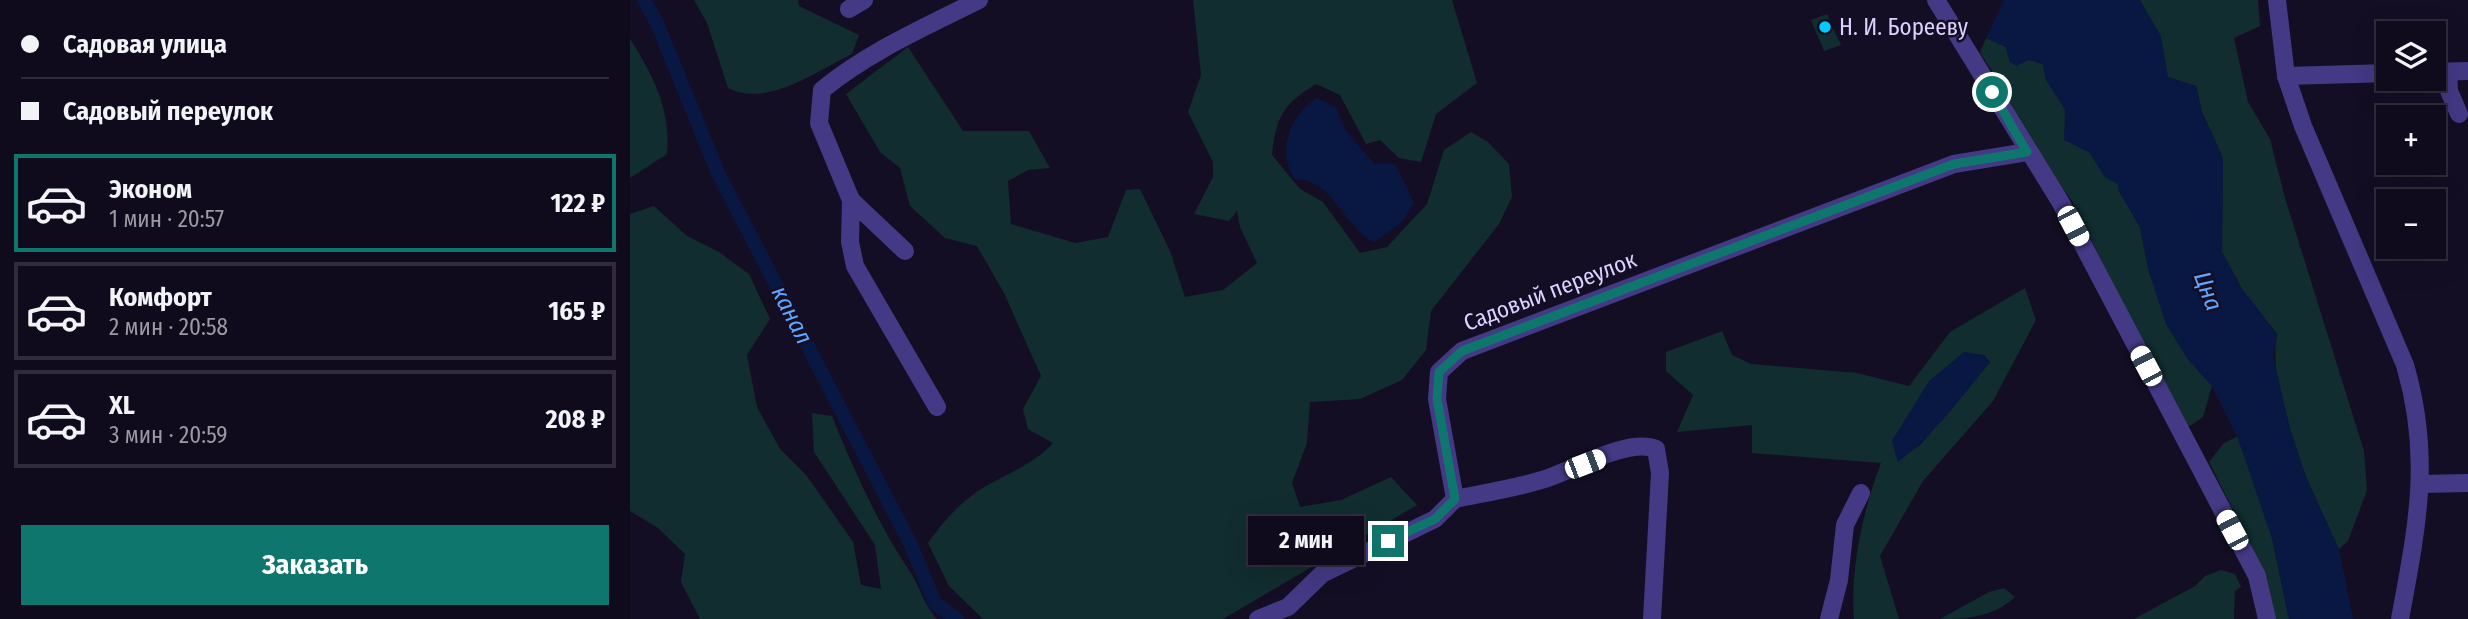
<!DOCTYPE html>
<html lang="ru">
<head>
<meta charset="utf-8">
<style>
	:root { --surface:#0f0a1c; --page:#1d1829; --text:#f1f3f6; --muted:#9b9aa3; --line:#2f2b3b; --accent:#0f766e }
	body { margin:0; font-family:"Fira Sans Condensed",sans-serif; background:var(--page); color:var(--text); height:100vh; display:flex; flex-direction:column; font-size:26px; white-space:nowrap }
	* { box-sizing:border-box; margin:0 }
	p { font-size:23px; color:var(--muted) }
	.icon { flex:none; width:38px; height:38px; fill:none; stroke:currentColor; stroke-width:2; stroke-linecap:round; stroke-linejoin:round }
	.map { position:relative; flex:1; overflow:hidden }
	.details { display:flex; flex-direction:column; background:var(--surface); width:630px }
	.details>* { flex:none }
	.hud { display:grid; align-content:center; height:154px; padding:0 21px; background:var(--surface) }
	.tools { position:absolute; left:1746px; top:21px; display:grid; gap:14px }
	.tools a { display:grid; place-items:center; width:70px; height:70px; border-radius:0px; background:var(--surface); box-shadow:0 7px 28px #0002,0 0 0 2px var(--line); font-size:35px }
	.end { position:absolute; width:32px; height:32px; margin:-16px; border:9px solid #0f766e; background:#fff; box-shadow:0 0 0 4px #fff }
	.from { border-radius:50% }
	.bubble { position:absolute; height:49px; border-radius:0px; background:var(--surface); box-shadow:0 7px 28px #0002,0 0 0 2px var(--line); font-size:23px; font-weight:700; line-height:49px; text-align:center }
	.car { position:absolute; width:21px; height:42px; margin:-21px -10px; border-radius:9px; box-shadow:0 0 5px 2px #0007; background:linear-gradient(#fff 24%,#345 0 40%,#fff 0 76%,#345 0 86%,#fff 0) }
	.hud b { display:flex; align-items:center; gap:24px; height:66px; font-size:26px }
	.hud b+b { border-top:2px solid var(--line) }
	.hud i { width:18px; height:18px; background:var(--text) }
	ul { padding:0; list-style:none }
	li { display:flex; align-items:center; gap:21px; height:98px; margin:0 14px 10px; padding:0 7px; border:4px solid var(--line); border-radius:0px }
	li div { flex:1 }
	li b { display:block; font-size:26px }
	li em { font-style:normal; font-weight:700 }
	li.on { border-color:var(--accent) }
	li>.icon { width:63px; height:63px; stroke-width:1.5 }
	.button { display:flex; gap:14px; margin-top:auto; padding:14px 21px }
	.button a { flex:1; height:80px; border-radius:0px; background:var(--accent); color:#fff; font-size:28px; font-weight:700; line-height:80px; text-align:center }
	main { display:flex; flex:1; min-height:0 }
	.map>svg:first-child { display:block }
	.green { fill:#112d2f; fill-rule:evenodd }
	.water { fill:#091843 }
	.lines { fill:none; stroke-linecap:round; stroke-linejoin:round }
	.canal { stroke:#091843; stroke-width:14 }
	.minor { stroke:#433984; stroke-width:18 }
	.route { stroke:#0f766e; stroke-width:9 }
	.poi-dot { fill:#00c9fd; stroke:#140e25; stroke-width:2.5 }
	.labels { text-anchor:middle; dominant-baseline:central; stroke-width:5; stroke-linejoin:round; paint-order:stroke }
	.poi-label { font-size:23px; fill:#dcd2ff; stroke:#140e25; text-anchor:start }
	.street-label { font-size:23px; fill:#dcd2ff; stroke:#140e25 }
	.water-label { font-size:24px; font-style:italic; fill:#60a5ff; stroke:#140e25 }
</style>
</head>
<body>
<main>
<section class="details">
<div class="hud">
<b><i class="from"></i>Садовая улица</b>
<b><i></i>Садовый переулок</b>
</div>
<ul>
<li class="on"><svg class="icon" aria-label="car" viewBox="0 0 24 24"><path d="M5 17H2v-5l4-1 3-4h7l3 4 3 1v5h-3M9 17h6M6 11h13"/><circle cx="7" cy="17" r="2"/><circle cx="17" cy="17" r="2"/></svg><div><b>Эконом</b><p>1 мин · 20:57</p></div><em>122 ₽</em></li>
<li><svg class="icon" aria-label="car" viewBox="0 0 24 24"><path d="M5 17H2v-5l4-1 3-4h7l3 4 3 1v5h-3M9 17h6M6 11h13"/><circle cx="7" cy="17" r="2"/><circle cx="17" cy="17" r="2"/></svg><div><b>Комфорт</b><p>2 мин · 20:58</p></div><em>165 ₽</em></li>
<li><svg class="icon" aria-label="car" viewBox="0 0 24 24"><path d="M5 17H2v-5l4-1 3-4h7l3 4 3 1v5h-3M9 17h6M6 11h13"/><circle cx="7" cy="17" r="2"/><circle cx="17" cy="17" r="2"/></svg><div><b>XL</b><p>3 мин · 20:59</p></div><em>208 ₽</em></li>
</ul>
<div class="button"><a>Заказать</a></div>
</section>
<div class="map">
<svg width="1838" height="619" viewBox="0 0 1838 619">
	<rect width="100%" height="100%" fill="#140e25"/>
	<g class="green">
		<path d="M 64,0 L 168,0 L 169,6 L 229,35 L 222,54 C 187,71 137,108 98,88 L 77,23 Z"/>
		<path d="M 563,0 L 822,0 L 847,83 L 806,114 L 791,162 L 769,158 L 750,140 L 736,144 L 710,95 L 686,84 C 653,104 646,117 642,155 L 670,189 L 693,202 L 730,253 L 757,247 L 797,204 L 814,150 L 841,132 L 858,142 L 879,164 L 882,197 L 869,224 L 801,311 L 796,350 L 772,380 L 730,399 L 680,402 L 677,443 L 662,483 L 670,507 L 711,500 L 761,477 L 787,505 L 593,619 L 353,619 L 319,586 L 298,543 C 312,523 330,502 351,489 C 376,474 403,465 423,443 L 398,429 L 393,409 L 411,376 L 374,293 L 347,246 L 315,238 L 280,206 L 270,168 L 250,152 L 216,94 L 278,47 L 333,131 L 399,131 L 420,168 L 398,170 L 378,181 L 381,224 L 445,243 L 478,237 L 496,190 L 510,189 L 540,251 L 555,297 L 593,290 L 627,263 L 610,227 L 607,211 L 599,221 L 564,214 L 583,177 L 583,162 L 558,112 L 571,75 Z"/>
		<path d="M 1510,0 L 1628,0 L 1630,26 L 1604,38 L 1618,102 L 1640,139 L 1655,198 L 1734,451 L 1737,490 L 1718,541 L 1709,549 C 1682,493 1636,396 1647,334 L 1612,289 L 1592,252 L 1593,158 L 1572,112 L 1566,86 L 1538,77 Z"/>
		<path d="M 1197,14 L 1200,21 L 1191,25 L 1193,30 L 1202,26 L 1211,45 L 1194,51 L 1181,20 Z"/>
		<path d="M 1356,38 L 1376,47 L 1380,62 L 1399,60 L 1413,64 L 1416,80 L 1435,109 L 1435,140 L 1459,152 L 1475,177 L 1488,184 L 1489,191 L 1510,227 L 1519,272 L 1557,358 L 1582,386 L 1573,417 L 1555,429 L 1442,201 L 1398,142 L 1372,86 L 1350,53 Z"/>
		<path d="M 0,39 C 23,75 41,110 37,154 L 0,178 Z"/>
		<path d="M 24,206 L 57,236 L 89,252 L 119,274 L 140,319 L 117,355 L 127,407 L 150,449 L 177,476 L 223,542 L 231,585 L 251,589 L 245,545 L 184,452 L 182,413 L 202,416 C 224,471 247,522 280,572 C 291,588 292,602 307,619 L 70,619 L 51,582 L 55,554 L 28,528 L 0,511 L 0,214 Z"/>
		<path d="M 1395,288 L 1406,320 L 1363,401 L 1293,481 L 1250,556 L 1269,619 L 1224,619 C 1220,568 1233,511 1251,463 L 1122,453 L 1122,425 L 1047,432 L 1063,395 L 1036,371 L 1036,352 L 1092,331 L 1102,355 L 1121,364 L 1227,373 L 1279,386 L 1320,332 ZM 1353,355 L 1360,362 L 1291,444 L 1268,461 L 1262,441 L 1300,380 Z"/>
		<path d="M 1608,436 L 1642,538 L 1659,619 L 1642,619 L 1633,569 L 1579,462 L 1594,443 Z"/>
		<path d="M 1591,570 L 1605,574 L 1611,587 L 1605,591 L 1604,619 L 1504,619 L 1565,586 L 1575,576 Z"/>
		<path d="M 1374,588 L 1385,597 C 1363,617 1338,619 1310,619 L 1359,592 Z"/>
	</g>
	<g class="water">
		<path d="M 1374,0 L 1510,0 L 1531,36 L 1538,77 L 1566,86 L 1572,112 L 1593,158 L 1592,252 L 1612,289 L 1647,334 L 1643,356 L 1660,428 L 1676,477 L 1709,549 L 1723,619 L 1659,619 L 1642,538 L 1607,436 L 1582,386 L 1557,358 L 1536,324 L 1519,272 L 1510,227 L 1489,191 L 1488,184 L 1475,177 L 1459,152 L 1434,140 L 1435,109 L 1416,80 L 1413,64 L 1399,60 L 1386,66 L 1380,62 L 1376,47 L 1356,38 Z"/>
		<path d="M 687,98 L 707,108 C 710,130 731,148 745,164 L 765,164 L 784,203 L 772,222 L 744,242 C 714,227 703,179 665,179 C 646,151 660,115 687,98 Z"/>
		<path d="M 1334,352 L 1354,355 L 1360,362 C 1331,398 1306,433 1268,462 L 1262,441 L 1300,380 Z"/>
	</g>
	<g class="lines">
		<path class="canal" d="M 14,0 L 27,23 L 88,173 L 281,545 L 305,603 L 327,619"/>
		<g class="minor">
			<path d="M 1306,0 L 1431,203 L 1627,576 L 1637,619"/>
			<path d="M 1647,0 L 1656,76 L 1673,126 L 1775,365 C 1802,457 1787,527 1770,619"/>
			<path d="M 219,9 L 234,0"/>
			<path d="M 1804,72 L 1838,71"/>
			<path d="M 1818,72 L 1819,91 L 1829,114"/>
			<path d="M 1656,76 L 1759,73"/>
			<path d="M 221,200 L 189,123 L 192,90 C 238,52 295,27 349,0"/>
			<path d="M 275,251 L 221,200 L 220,242 L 225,266 L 307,407"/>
			<path d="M 1791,484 L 1838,483"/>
			<path d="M 825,499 C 854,493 886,488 915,479 C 943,470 999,437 1026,449 L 1030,473 L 1022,619"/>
			<path d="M 628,619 L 658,607 L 692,574 L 805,519 L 825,499 L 807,399 L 809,372 L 832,351 L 1324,164 L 1397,152"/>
			<path d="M 1199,619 L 1209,580 L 1215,525 L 1231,493"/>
		</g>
	</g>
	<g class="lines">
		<path class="route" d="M 758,541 L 805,519 L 825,499 L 807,399 L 809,372 L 832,351 L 1324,164 L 1397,152 L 1362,92"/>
	</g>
	<circle class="poi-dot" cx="1195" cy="27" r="7"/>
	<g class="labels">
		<g class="poi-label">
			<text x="1209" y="27">Н. И. Борееву</text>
		</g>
		<g class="street-label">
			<text transform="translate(920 291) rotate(-21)">Садовый переулок</text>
		</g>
		<g class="water-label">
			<text transform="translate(1578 291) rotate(69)">Цна</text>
			<text transform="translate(162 315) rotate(63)">канал</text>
		</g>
	</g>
</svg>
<div class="tools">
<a><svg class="icon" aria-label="layers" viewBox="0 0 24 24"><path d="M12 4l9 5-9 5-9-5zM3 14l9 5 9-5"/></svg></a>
<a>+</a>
<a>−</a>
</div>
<i class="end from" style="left:1362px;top:92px"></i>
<i class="end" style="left:758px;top:541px"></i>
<div class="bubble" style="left:618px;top:516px;width:116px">2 мин</div>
<i class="car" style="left:1443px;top:226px;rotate:152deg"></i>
<i class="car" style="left:1516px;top:366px;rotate:332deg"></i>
<i class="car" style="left:955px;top:464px;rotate:69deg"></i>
<i class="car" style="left:1602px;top:530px;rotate:332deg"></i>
</div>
</main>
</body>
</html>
